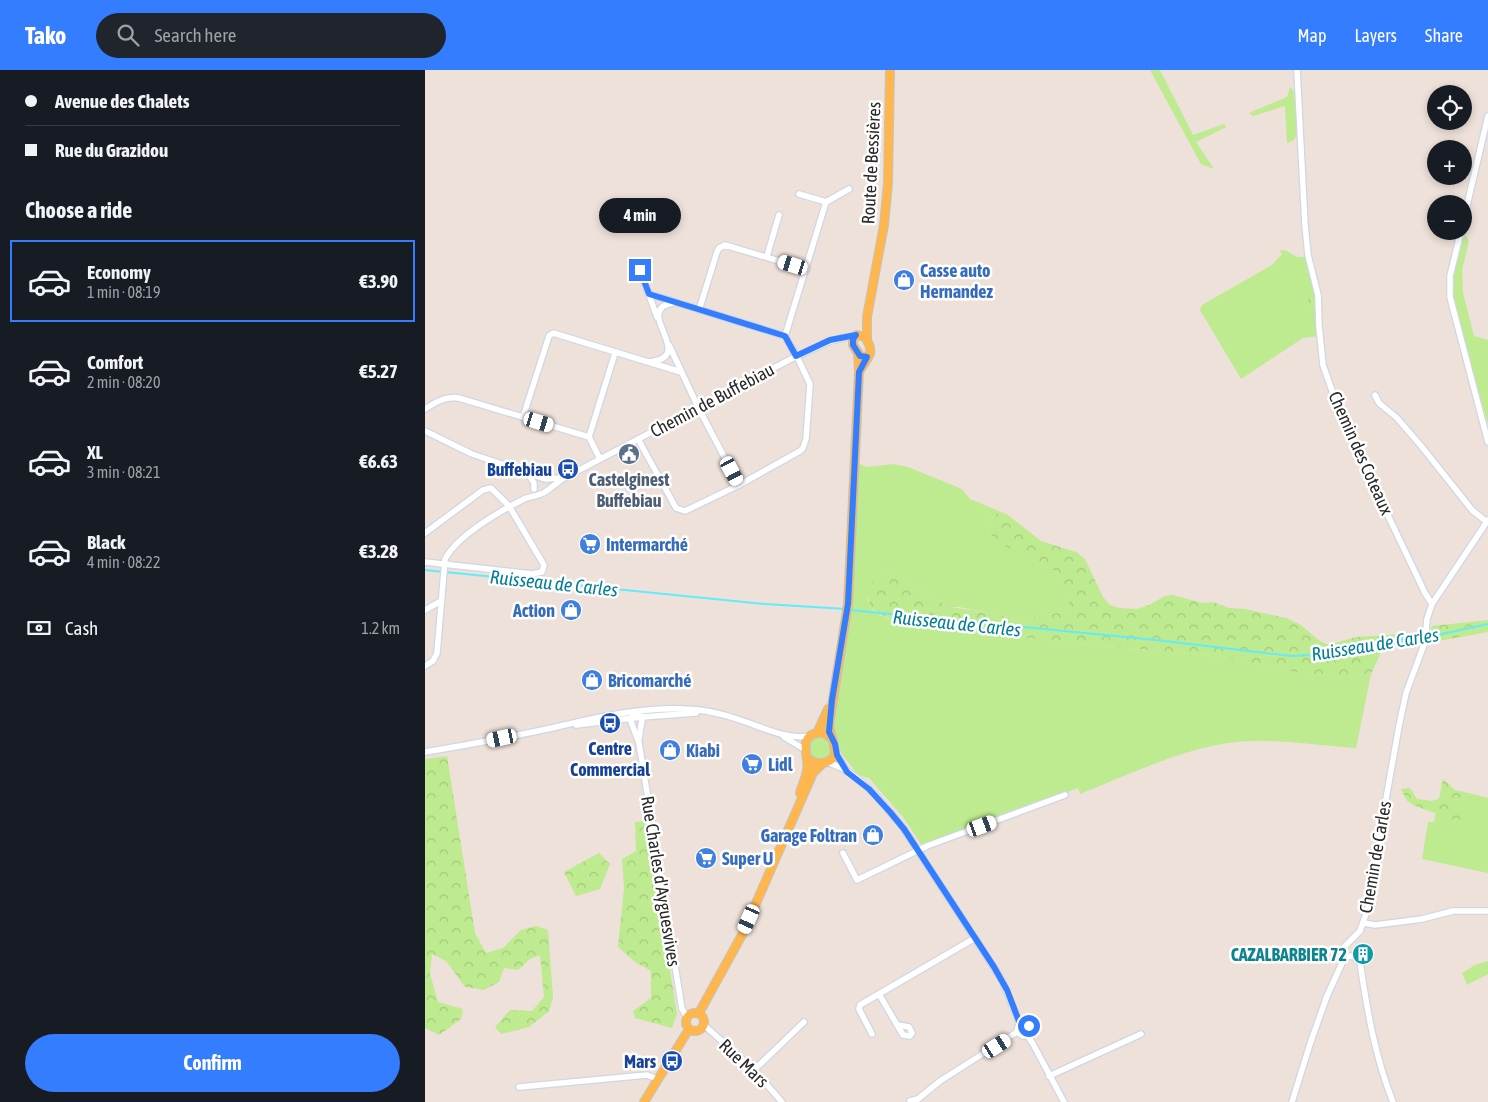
<!DOCTYPE html>
<html lang="en">
<head>
<meta charset="utf-8">
<style>
	:root { --surface:#171b24; --page:#20242c; --text:#f1f3f6; --muted:#9ea1a6; --line:#363941; --accent:#357dff }
	body { margin:0; font-family:"Asap Condensed",sans-serif; background:var(--page); color:var(--text); height:100vh; display:flex; flex-direction:column; font-size:19px; white-space:nowrap }
	* { box-sizing:border-box; margin:0 }
	p { font-size:16px; color:var(--muted) }
	.icon { flex:none; width:28px; height:28px; fill:none; stroke:currentColor; stroke-width:2; stroke-linecap:round; stroke-linejoin:round }
	.map { position:relative; flex:1; overflow:hidden }
	.details { display:flex; flex-direction:column; background:var(--surface); width:425px }
	.details>* { flex:none }
	.top-card { display:grid; align-content:center; height:110px; padding:0 25px; background:var(--surface) }
	.buttons { position:absolute; left:1002px; top:15px; display:grid; gap:10px }
	.buttons a { display:grid; place-items:center; width:45px; height:45px; border-radius:50%; background:var(--surface); box-shadow:0 2px 8px #0003; font-size:25px }
	.end { position:absolute; width:22px; height:22px; margin:-11px; border:6px solid #357dff; background:#fff; box-shadow:0 0 0 2px #fff }
	.from { border-radius:50% }
	.bubble { position:absolute; height:35px; border-radius:18px; background:var(--surface); box-shadow:0 2px 8px #0003; font-size:16px; font-weight:700; line-height:35px; text-align:center }
	.car { position:absolute; width:15px; height:30px; margin:-15px -8px; border-radius:6px; box-shadow:0 0 4px 1px #0007; background:linear-gradient(#fff 24%,#345 0 40%,#fff 0 76%,#345 0 86%,#fff 0) }
	.top-card b { display:flex; align-items:center; gap:18px; height:48px; font-size:19px }
	.top-card b+b { border-top:1px solid var(--line) }
	.top-card i { width:12px; height:12px; background:var(--text) }
	ul { padding:0; list-style:none }
	li { display:flex; align-items:center; gap:15px; height:82px; margin:0 10px 8px; padding:0 15px; border:2px solid transparent; border-radius:0px }
	li div { flex:1 }
	li b { display:block; font-size:19px }
	li em { font-style:normal; font-weight:700 }
	li.active { border-color:var(--accent) }
	li>.icon { width:45px; height:45px; stroke-width:1.5 }
	h2 { padding:0 25px; font-size:22px; line-height:60px }
	.pay { display:flex; align-items:center; gap:12px; height:55px; padding:0 25px; font-size:19px }
	.pay p { margin-inline-start:auto }
	.button { display:flex; gap:10px; margin-top:auto; padding:10px 25px }
	.button a { flex:1; height:58px; border-radius:30px; background:var(--accent); color:#fff; font-size:20px; font-weight:700; line-height:58px; text-align:center }
	header { display:flex; align-items:center; gap:30px; box-sizing:border-box; height:70px; padding:0 25px; background:var(--accent); color:#fff }
	header strong { font-size:24px }
	nav { display:flex; gap:28px; margin-inline-start:auto; font-size:18px }
	.search { width:350px; height:45px; background:var(--page); display:flex; align-items:center; gap:12px; box-sizing:border-box; padding:0 18px; border-radius:28px; color:var(--muted); font-size:19px }
	main { display:flex; flex:1; min-height:0 }
	.map>svg:first-child { display:block }
	.grass { fill:#beea90 }
	.forest { fill:url(#forest-crowns) }
	.water { fill:url(#water-waves) }
	.lines { fill:none; stroke-linecap:round; stroke-linejoin:round }
	.stream { stroke:#61ecfb; stroke-width:2 }
	.minor-casing { stroke:#cfd6e4; stroke-width:8 }
	.major-casing { stroke:#c3c3c3; stroke-width:10 }
	.minor { stroke:#fff; stroke-width:5.5 }
	.major { stroke:#ffb74d; stroke-width:8 }
	.route { stroke:#357dff; stroke-width:6 }
	.labels { text-anchor:middle; dominant-baseline:central; stroke-width:5; stroke-linejoin:round; paint-order:stroke }
	.street-label { font-size:18px; fill:#292929; stroke:#fff }
	.shop-label { font-size:18px; font-weight:bold; fill:#366cbe; stroke:#fff; text-anchor:start }
	.transit-label { font-size:18px; font-weight:bold; fill:#164399; stroke:#fff; text-anchor:end }
	.service-label { font-size:18px; font-weight:bold; fill:#4e5e75; stroke:#fff }
	.culture-label { font-size:18px; font-weight:bold; fill:#0d838f; stroke:#fff; text-anchor:end }
	.water-label { font-size:19px; font-style:italic; fill:#027e98; stroke:#fff }
</style>
</head>
<body>
<header>
<strong>Tako</strong>
<div class="search"><svg class="icon" aria-label="search" viewBox="0 0 24 24"><circle cx="10" cy="10" r="6"/><path d="M15 15l6 6"/></svg>Search here</div>
<nav><a>Map</a><a>Layers</a><a>Share</a></nav>
</header>
<main>
<section class="details">
<div class="top-card">
<b><i class="from"></i>Avenue des Chalets</b>
<b><i></i>Rue du Grazidou</b>
</div>
<h2>Choose a ride</h2>
<ul>
<li class="active"><svg class="icon" aria-label="car" viewBox="0 0 24 24"><path d="M5 17H2v-5l4-1 3-4h7l3 4 3 1v5h-3M9 17h6M6 11h13"/><circle cx="7" cy="17" r="2"/><circle cx="17" cy="17" r="2"/></svg><div><b>Economy</b><p>1 min · 08:19</p></div><em>€3.90</em></li>
<li><svg class="icon" aria-label="car" viewBox="0 0 24 24"><path d="M5 17H2v-5l4-1 3-4h7l3 4 3 1v5h-3M9 17h6M6 11h13"/><circle cx="7" cy="17" r="2"/><circle cx="17" cy="17" r="2"/></svg><div><b>Comfort</b><p>2 min · 08:20</p></div><em>€5.27</em></li>
<li><svg class="icon" aria-label="car" viewBox="0 0 24 24"><path d="M5 17H2v-5l4-1 3-4h7l3 4 3 1v5h-3M9 17h6M6 11h13"/><circle cx="7" cy="17" r="2"/><circle cx="17" cy="17" r="2"/></svg><div><b>XL</b><p>3 min · 08:21</p></div><em>€6.63</em></li>
<li><svg class="icon" aria-label="car" viewBox="0 0 24 24"><path d="M5 17H2v-5l4-1 3-4h7l3 4 3 1v5h-3M9 17h6M6 11h13"/><circle cx="7" cy="17" r="2"/><circle cx="17" cy="17" r="2"/></svg><div><b>Black</b><p>4 min · 08:22</p></div><em>€3.28</em></li>
</ul>
<div class="pay"><svg class="icon" aria-label="cash" viewBox="0 0 24 24"><path d="M3 7h18v10H3z"/><circle cx="12" cy="12" r="2"/></svg>Cash<p>1.2 km</p></div>
<div class="button"><a>Confirm</a></div>
</section>
<div class="map">
<svg width="1063" height="1032" viewBox="0 0 1063 1032">
	<defs>
		<pattern id="forest-crowns" width="20" height="18" patternUnits="userSpaceOnUse" patternTransform="scale(1.25)"><rect width="20" height="18" fill="#beea90"/><path d="M2 6a3 3 0 1 1 6 0M12 15a3 3 0 1 1 6 0" fill="none" stroke="#a3c97c"/></pattern>
		<pattern id="water-waves" width="16" height="10" patternUnits="userSpaceOnUse" patternTransform="scale(1.25)"><rect width="16" height="10" fill="#61ecfb"/><path d="M0 5q4-4 8 0t8 0" fill="none" stroke="#54cad7"/></pattern>
	</defs>
	<rect width="100%" height="100%" fill="#ede1d9"/>
	<g class="grass">
		<path d="M 725,0 L 735,0 L 768,65 L 799,54 L 801,57 L 771,72 L 789,99 L 776,94 Z"/>
		<path d="M 865,17 L 869,21 L 873,60 L 869,70 L 862,73 L 860,36 L 828,46 L 824,43 L 862,27 Z"/>
		<path d="M 1040,164 L 1044,171 L 1037,200 L 1038,223 L 1049,266 L 1063,270 L 1063,354 L 1027,229 L 1027,209 Z"/>
		<path d="M 860,180 L 872,187 L 880,187 L 886,209 L 879,210 L 888,247 L 890,247 L 893,266 L 878,268 L 816,309 L 775,240 L 777,235 L 847,195 L 857,184 L 854,181 Z"/>
		<path d="M 434,394 L 442,397 L 469,394 L 483,397 L 537,419 L 545,429 L 574,441 L 563,453 L 581,476 L 627,499 C 634,505 644,518 644,527 C 645,533 642,537 639,542 L 596,549 L 534,537 L 525,537 L 467,506 L 458,505 C 453,512 444,520 443,529 C 440,544 479,555 491,557 L 804,588 L 879,604 L 921,607 L 946,604 L 931,678 C 898,676 861,670 827,671 C 770,672 708,703 655,724 L 653,718 L 498,777 L 478,747 L 444,708 L 433,705 L 416,683 L 413,671 L 406,656 L 425,551 Z"/>
		<circle cx="395" cy="678" r="12"/>
		<path d="M 1048,724 L 1063,728 L 1063,803 L 997,789 L 1003,752 L 1009,752 L 1011,742 L 1030,750 L 1031,730 L 1037,726 Z"/>
		<path d="M 1063,891 L 1063,904 L 1042,915 L 1037,903 L 1050,895 Z"/>
	</g>
	<g class="forest">
		<path d="M 879,209 L 886,209 L 891,231 L 890,247 L 888,247 L 879,215 Z"/>
		<path d="M 574,441 L 583,445 L 616,471 L 651,482 L 660,489 L 678,527 L 685,535 L 694,538 L 712,539 L 724,535 L 740,526 L 747,525 L 778,533 L 788,532 L 804,538 L 820,539 L 861,548 L 876,555 L 892,569 L 901,574 L 907,574 L 931,567 L 992,563 L 996,571 L 959,576 L 946,604 L 921,607 L 879,604 L 804,588 L 491,557 C 475,554 458,547 445,537 C 442,529 445,523 445,515 L 458,505 L 467,506 L 525,537 L 560,542 L 596,549 L 639,542 C 642,537 645,533 644,527 C 643,518 634,505 627,499 C 605,489 578,479 562,461 L 563,453 Z"/>
		<path d="M 1063,550 L 1063,562 L 1003,573 L 1007,556 Z"/>
		<path d="M 22,686 L 50,863 L 61,883 L 78,878 L 96,860 L 111,856 L 123,860 L 128,927 L 124,941 L 104,957 L 76,964 L 70,957 L 85,940 L 107,941 L 119,927 L 115,885 L 105,889 L 93,900 L 79,898 L 74,912 L 59,920 L 40,917 L 21,891 L 7,884 L 5,904 L 13,932 L 38,939 L 36,949 L 14,965 L 0,958 L 0,689 Z"/>
		<path d="M 1018,709 L 1030,720 L 1048,724 L 1037,726 L 1031,730 L 1036,739 L 1037,749 L 1030,750 L 990,736 L 982,731 L 976,719 L 985,718 L 992,729 L 1006,731 L 1014,729 Z"/>
		<path d="M 221,751 L 252,944 L 247,958 L 210,948 L 208,941 L 226,928 L 226,901 L 210,892 L 193,877 L 199,818 L 197,789 L 211,781 L 210,752 Z"/>
		<path d="M 174,783 L 185,794 L 175,819 L 151,826 L 139,802 Z"/>
	</g>
	<path class="water" d="M 998,565 L 998,567 L 939,575 L 940,573 Z"/>
	<g class="lines">
		<g class="stream">
			<path d="M 0,500 L 340,534 L 421,539"/>
			<path d="M 425,540 L 731,570 L 866,586 L 910,584 L 985,571 L 1063,554"/>
		</g>
		<g class="minor-casing">
			<g id="minor">
				<path d="M 872,0 L 880,155 L 883,185 L 893,225 L 894,256 L 898,295 L 917,349 L 1000,523 L 1007,534"/>
				<path d="M 401,132 L 424,119"/>
				<path d="M 1039,148 L 1063,46"/>
				<path d="M 1036,161 L 1025,206 L 1025,227 L 1063,372"/>
				<path d="M 342,186 L 354,145"/>
				<path d="M 215,200 L 232,247"/>
				<path d="M 274,240 L 292,182 L 294,178 L 300,175 L 381,199"/>
				<path d="M 360,266 L 401,132 L 374,124"/>
				<path d="M 244,275 L 273,337 L 314,415"/>
				<path d="M 224,292 C 274,287 206,240 248,233"/>
				<path d="M 950,325 L 954,333 L 972,348 L 997,377 L 1047,440 L 1062,452"/>
				<path d="M 0,339 C 11,332 20,326 34,328 L 164,367 L 175,389"/>
				<path d="M 98,347 L 124,266 L 128,263 L 256,302"/>
				<path d="M 0,361 L 47,384 L 120,409 L 136,408"/>
				<path d="M 164,367 L 190,283"/>
				<path d="M 213,369 L 251,438 L 260,441 L 314,415 L 375,381 L 378,378 L 381,369 L 385,314 L 374,291 L 360,266 L 224,224"/>
				<path d="M 102,402 L 109,413 L 109,419"/>
				<path d="M 0,463 L 58,420 L 66,418 L 84,436 L 119,495 L 117,502 L 107,504 L 0,492"/>
				<path d="M 0,540 L 16,531"/>
				<path d="M 0,596 L 8,591 L 12,583 L 20,489 C 33,465 75,441 99,429 C 106,426 114,426 120,422 C 126,418 133,412 139,408 L 366,289 L 405,271 L 431,265"/>
				<path d="M 211,642 L 205,649 L 214,673 L 257,939 L 262,947"/>
				<path d="M 214,645 L 217,649 L 214,669"/>
				<path d="M 151,655 L 217,647 L 271,643"/>
				<path d="M 359,667 L 379,679"/>
				<path d="M 410,681 L 421,700"/>
				<path d="M 0,682 C 43,675 85,667 127,658 C 170,648 215,637 259,639 C 277,639 298,644 315,650 C 337,657 361,670 385,666"/>
				<path d="M 401,692 C 433,700 459,734 479,759 L 577,910 L 595,954 L 593,957 L 592,962 L 598,966 L 602,965"/>
				<path d="M 418,783 L 432,810 L 502,776 L 640,725"/>
				<path d="M 939,853 L 950,855 L 997,849 L 1028,841 L 1063,841"/>
				<path d="M 918,887 C 925,886 932,885 935,892 C 942,940 950,987 968,1032"/>
				<path d="M 454,924 L 478,965 L 485,966 L 487,963 L 484,957 L 473,955"/>
				<path d="M 595,954 C 600,952 604,955 605,960 L 602,965"/>
				<path d="M 279,955 L 329,1000 L 357,1032"/>
				<path d="M 447,964 L 434,939 L 435,935 L 550,868"/>
				<path d="M 602,965 L 608,974 L 639,1032"/>
				<path d="M 329,1000 L 379,952"/>
				<path d="M 624,1006 L 716,964"/>
				<path d="M 94,1017 L 222,1005 L 232,1009"/>
				<path d="M 485,1031 L 493,1029 L 515,1011 L 592,962"/>
				<path d="M 867,1032 L 885,974 L 902,926 L 918,891 L 918,878 L 935,861 L 945,832 L 952,779 L 974,656 L 981,623 L 1000,572 L 1002,549 L 1007,534 L 1063,450"/>
			</g>
		</g>
		<g class="major-casing">
			<g id="major">
				<path d="M 442,269 L 442,247 L 459,155 L 463,113 L 465,0"/>
				<path d="M 434,302 C 443,286 451,284 440,267 L 432,265 L 428,269 L 428,275 L 435,286 L 442,287"/>
				<path d="M 392,663 L 403,639"/>
				<path d="M 382,688 C 387,692 391,694 397,693 C 420,690 405,668 404,655 L 423,534 L 434,302 L 433,282"/>
				<path d="M 375,723 C 377,715 381,708 382,700 C 385,688 372,667 392,663 C 397,662 402,664 406,668"/>
				<circle cx="270" cy="952" r="9"/>
				<path d="M 274,943 L 318,863 L 388,703 L 398,693"/>
				<path d="M 219,1032 L 264,959"/>
			</g>
		</g>
		<use href="#minor" class="minor"/>
		<use href="#major" class="major"/>
	</g>
	<g class="lines">
		<path class="route" d="M 215,200 L 224,224 L 360,266 L 371,286 L 405,270 L 431,265 L 428,269 L 428,275 L 435,286 L 442,287 L 434,302 L 423,534 L 407,630 L 404,662 L 410,674 L 412,685 L 422,702 L 444,719 L 465,742 L 479,759 L 569,897 L 582,920 L 595,954 L 600,953 L 604,956"/>
	</g>
	<defs>
		<g id="shop-disc" transform="scale(1.125)"><circle r="9.5" fill="#3f7fe0" stroke="#fff"/><path d="M-5-2.5h2.3a2.7 3.5 0 0 1 5.4 0H5L5.5 6h-11ZM-1.5-2.5h3a1.5 2.3 0 0 0-3 0Z" fill="#fff"/></g>
		<g id="civic-disc" transform="scale(1.125)"><circle r="9.5" fill="#5c6f8a" stroke="#fff"/><path d="M-.6-6.5H3V-4.5H.6V-3L4-1V1h2V6H-6V1h2V-1L-.6-3ZM-1.2 2.5V6h2.4V2.5Z" fill="#fff"/></g>
		<g id="bus-disc" transform="scale(1.125)"><circle r="9.5" fill="#1a4fb4" stroke="#fff"/><path d="M-5-6H5V4H4V6H2V4H-2V6H-4V4H-5ZM-3.5-4V0h7V-4ZM-3.5 1.2v1.5H-2V1.2ZM2 1.2v1.5H3.5V1.2Z" fill="#fff"/></g>
		<g id="supermarket-disc" transform="scale(1.125)"><circle r="9.5" fill="#3f7fe0" stroke="#fff"/><path d="M-6-5.5h2.5l.6 2H6L4.5 2H-2.5L-4.4-4H-6ZM-1.5 3.2a1.3 1.3 0 1 0 .1 0ZM3 3.2a1.3 1.3 0 1 0 .1 0Z" fill="#fff"/></g>
		<g id="building-disc" transform="scale(1.125)"><circle r="9.5" fill="#0f9aa8" stroke="#fff"/><path d="M-4-6H4V6H1V3H-1V6H-4ZM-2.5-4.3h1.7v1.8h-1.7ZM.8-4.3h1.7v1.8H.8ZM-2.5-1h1.7V.8h-1.7ZM.8-1h1.7V.8H.8Z" fill="#fff"/></g>
	</defs>
	<g fill-rule="evenodd">
		<use href="#shop-disc" x="479" y="210"/>
		<use href="#civic-disc" x="204" y="384"/>
		<use href="#bus-disc" x="143" y="399"/>
		<use href="#supermarket-disc" x="165" y="474"/>
		<use href="#shop-disc" x="146" y="540"/>
		<use href="#shop-disc" x="167" y="610"/>
		<use href="#bus-disc" x="185" y="653"/>
		<use href="#shop-disc" x="245" y="680"/>
		<use href="#supermarket-disc" x="327" y="694"/>
		<use href="#shop-disc" x="448" y="765"/>
		<use href="#supermarket-disc" x="281" y="788"/>
		<use href="#building-disc" x="938" y="884"/>
		<use href="#bus-disc" x="247" y="991"/>
	</g>
	<g class="labels">
		<g class="street-label">
			<text transform="translate(446 93) rotate(-87)">Route de Bessières</text>
			<text transform="translate(287 330) rotate(-28)">Chemin de Buffebiau</text>
			<text transform="translate(936 383) rotate(66)">Chemin des Coteaux</text>
			<text transform="translate(950 787) rotate(-80)">Chemin de Carles</text>
			<text transform="translate(236 811) rotate(81)">Rue Charles d'Ayguesvives</text>
			<text transform="translate(319 993) rotate(44)">Rue Mars</text>
		</g>
		<g class="shop-label">
			<text x="495" y="200">Casse auto<tspan x="495" dy="21">Hernandez</tspan></text>
			<text x="181" y="474">Intermarché</text>
			<text x="130" y="540" text-anchor="end">Action</text>
			<text x="183" y="610">Bricomarché</text>
			<text x="261" y="680">Kiabi</text>
			<text x="343" y="694">Lidl</text>
			<text x="432" y="765" text-anchor="end">Garage Foltran</text>
			<text x="297" y="788">Super U</text>
		</g>
		<g class="transit-label">
			<text x="127" y="399">Buffebiau</text>
			<text x="185" y="678" text-anchor="middle">Centre<tspan x="185" dy="21">Commercial</tspan></text>
			<text x="231" y="991">Mars</text>
		</g>
		<g class="service-label">
			<text x="204" y="409">Castelginest<tspan x="204" dy="21">Buffebiau</tspan></text>
		</g>
		<g class="culture-label">
			<text x="922" y="884">CAZALBARBIER 72</text>
		</g>
		<g class="water-label">
			<text transform="translate(129 513) rotate(6)">Ruisseau de Carles</text>
			<text transform="translate(532 553) rotate(6)">Ruisseau de Carles</text>
			<text transform="translate(950 574) rotate(-9)">Ruisseau de Carles</text>
		</g>
	</g>
</svg>
<div class="buttons">
<a><svg class="icon" aria-label="locate" viewBox="0 0 24 24"><circle cx="12" cy="12" r="6"/><path d="M12 2v4M12 18v4M2 12h4M18 12h4"/></svg></a>
<a>+</a>
<a>−</a>
</div>
<i class="end from" style="left:604px;top:956px"></i>
<i class="end" style="left:215px;top:200px"></i>
<div class="bubble" style="left:174px;top:128px;width:82px">4 min</div>
<i class="car" style="left:368px;top:195px;rotate:287deg"></i>
<i class="car" style="left:114px;top:352px;rotate:107deg"></i>
<i class="car" style="left:307px;top:401px;rotate:152deg"></i>
<i class="car" style="left:77px;top:668px;rotate:258deg"></i>
<i class="car" style="left:557px;top:756px;rotate:70deg"></i>
<i class="car" style="left:324px;top:849px;rotate:204deg"></i>
<i class="car" style="left:572px;top:976px;rotate:58deg"></i>
</div>
</main>
</body>
</html>
